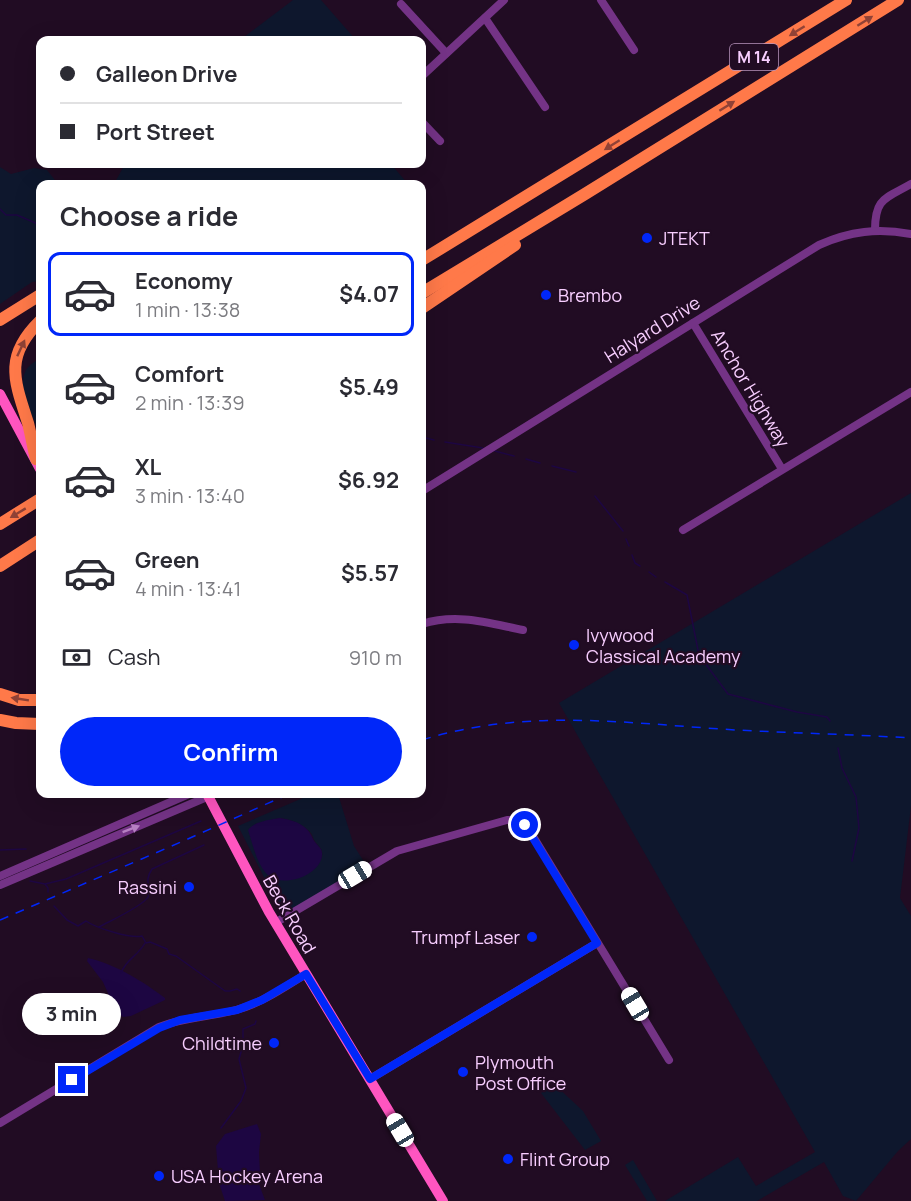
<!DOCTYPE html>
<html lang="en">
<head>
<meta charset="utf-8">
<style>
	:root { --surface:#fff; --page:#f7f7f7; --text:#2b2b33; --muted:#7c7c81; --line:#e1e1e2; --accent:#0027f9 }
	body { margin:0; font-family:Manrope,sans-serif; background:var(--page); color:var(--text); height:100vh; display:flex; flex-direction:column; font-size:22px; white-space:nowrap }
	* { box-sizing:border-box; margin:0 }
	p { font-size:20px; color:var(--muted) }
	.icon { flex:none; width:33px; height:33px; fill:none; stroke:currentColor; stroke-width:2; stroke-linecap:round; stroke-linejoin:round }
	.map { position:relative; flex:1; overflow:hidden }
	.details { position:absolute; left:36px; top:180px; width:390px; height:618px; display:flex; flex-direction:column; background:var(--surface); border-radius:12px; box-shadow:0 6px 24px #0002 }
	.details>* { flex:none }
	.guide { position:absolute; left:36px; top:36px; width:390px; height:132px; border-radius:12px; box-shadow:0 6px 24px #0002; display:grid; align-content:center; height:132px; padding:0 24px; background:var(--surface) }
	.end { position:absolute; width:27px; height:27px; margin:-14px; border:8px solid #0027f9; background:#fff; box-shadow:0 0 0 3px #fff }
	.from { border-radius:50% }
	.bubble { position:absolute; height:42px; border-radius:21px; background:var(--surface); box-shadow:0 6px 24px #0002; font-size:20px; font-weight:700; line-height:42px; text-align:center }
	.car { position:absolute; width:18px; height:36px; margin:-18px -9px; border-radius:8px; box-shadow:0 0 4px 2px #0007; background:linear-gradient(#fff 24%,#345 0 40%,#fff 0 76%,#345 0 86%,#fff 0) }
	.guide b { display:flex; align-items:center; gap:21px; height:57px; font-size:22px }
	.guide b+b { border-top:2px solid var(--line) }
	.guide i { width:15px; height:15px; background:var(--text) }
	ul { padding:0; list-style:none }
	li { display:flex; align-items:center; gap:18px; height:84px; margin:0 12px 9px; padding:0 12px; border:3px solid transparent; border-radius:12px }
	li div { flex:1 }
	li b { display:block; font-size:22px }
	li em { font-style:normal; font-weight:700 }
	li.on { border-color:var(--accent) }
	li>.icon { width:54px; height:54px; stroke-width:1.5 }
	h2 { padding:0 24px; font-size:27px; line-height:72px }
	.pay { display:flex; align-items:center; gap:15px; height:66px; padding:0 24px; font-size:22px }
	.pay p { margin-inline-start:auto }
	.cta { display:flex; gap:12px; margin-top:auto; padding:12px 24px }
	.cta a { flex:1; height:69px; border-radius:36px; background:var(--accent); color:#fff; font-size:24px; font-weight:700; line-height:69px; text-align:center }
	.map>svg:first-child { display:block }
	.green { fill:#0e172d; fill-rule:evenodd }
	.water { fill:#1d0642 }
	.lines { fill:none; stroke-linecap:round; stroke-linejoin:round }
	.stream { stroke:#1d0642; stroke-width:1.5 }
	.minor { stroke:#743386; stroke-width:8 }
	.major { stroke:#ff55c0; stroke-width:10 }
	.highway { stroke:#ff7949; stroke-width:12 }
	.rail { stroke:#0027f9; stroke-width:1.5; stroke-dasharray:9 8; stroke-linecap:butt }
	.oneway { fill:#904236 }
	.oneway2 { fill:#b680c2 }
	.route { stroke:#0027f9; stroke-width:8 }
	.poi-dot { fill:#0027f9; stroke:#210c23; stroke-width:2 }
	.labels { text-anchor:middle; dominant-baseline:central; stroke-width:4.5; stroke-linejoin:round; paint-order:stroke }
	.shield { fill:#210c23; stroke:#b894bd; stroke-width:1.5 }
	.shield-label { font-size:16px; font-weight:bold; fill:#f8ceff }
	.poi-label { font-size:18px; fill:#f8ceff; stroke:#210c23; text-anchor:start }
	.street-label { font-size:18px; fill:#f8ceff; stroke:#210c23 }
</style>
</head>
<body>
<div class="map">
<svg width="911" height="1201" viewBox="0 0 911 1201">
	<rect width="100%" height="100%" fill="#210c23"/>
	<g class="green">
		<path d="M 293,0 L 321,0 L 356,40 L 240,40 Z"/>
		<path d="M 125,164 L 391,164 L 408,184 L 114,184 Z"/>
		<path d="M 0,167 L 11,174 L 34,168 L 47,170 L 58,184 L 40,184 L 40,281 L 32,282 L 0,304 Z"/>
		<path d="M 40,358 L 40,433 C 33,416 16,389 26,370 C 29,365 36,361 40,358 Z"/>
		<path d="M 911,493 L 911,806 L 900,898 L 911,916 L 911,1139 L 898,1151 L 856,1201 L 843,1196 L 824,1162 L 757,1201 L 665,1201 L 738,1157 L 756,1186 L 815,1152 L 559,703 Z"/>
		<path d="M 312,794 L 338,794 L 354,846 L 368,868 L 289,915 L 279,907 L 238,826 ZM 280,818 C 291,820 302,823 310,832 C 313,835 313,840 317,844 C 320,848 323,850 322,856 C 320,863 315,868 311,872 L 264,870 L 254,849 L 255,824 Z"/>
		<path d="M 555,1085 L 583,1111 L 601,1141 L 585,1150 L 541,1093 Z"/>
		<path d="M 633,1160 L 657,1201 L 647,1201 L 625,1165 Z"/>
	</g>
	<g class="water">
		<path d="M 280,818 C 294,820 308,825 313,839 C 316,845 323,848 322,855 C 321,875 284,888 269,876 C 257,866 253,845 248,830 C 255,821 269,820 280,818 Z"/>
		<path d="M 88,958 C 115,964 144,982 165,998 L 165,1000 L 131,1016 L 123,1017 L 116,1011 L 103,982 L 87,961 Z"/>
		<path d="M 257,1124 L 261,1134 L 259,1152 L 260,1174 L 257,1179 L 265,1200 L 225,1201 L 219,1183 L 216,1146 L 225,1134 Z"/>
	</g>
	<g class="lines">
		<g class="stream">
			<path d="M 0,209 L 6,215 L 17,215 L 40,225"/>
			<path d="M 422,437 L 434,440"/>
			<path d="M 445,442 L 483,448"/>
			<path d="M 495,451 L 514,456"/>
			<path d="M 526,459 L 540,463"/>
			<path d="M 552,466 L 576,472"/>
			<path d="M 595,496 L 623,531"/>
			<path d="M 626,539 L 629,546"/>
			<path d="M 632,555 L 635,563 L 640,566"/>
			<path d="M 649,572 L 656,577"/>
			<path d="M 665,582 L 687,595 L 699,655 L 728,694 L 797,712 L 827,717 L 830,721"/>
			<path d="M 838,748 L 842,768 L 856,797 L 859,828 L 852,861"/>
			<path d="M 0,850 L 26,849"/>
			<path d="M 30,881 L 45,884 L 66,879 L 201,821"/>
			<path d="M 45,884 L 48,888 L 48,892"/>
			<path d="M 54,906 L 67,920 L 78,926 L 86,921 C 96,928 131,939 142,936 L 146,943 L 150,942 L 167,949 L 169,954 L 176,956 L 225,991 L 230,991 L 237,989 L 240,991"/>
			<path d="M 99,927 C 110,921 143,906 148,897 C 152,888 143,882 152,869 L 204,845"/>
			<path d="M 121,973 C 127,958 137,957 145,943"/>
			<path d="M 221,1128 L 241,1101 L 246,1088 L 239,1059 L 243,1045 L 243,1029 L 255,1024 L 256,1021"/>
		</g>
		<g class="minor">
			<path d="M 601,0 L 634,50"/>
			<path d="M 401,4 L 446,53"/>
			<path d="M 485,18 L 545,107"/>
			<path d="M 422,76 L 504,0"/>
			<path d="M 422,122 L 440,141"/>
			<path d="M 875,230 C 875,198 885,199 911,184"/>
			<path d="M 693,323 L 782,469"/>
			<path d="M 422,491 L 819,245 C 850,231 878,228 911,234"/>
			<path d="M 683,530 L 911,392"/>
			<path d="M 422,624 C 457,613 488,623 523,630"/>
			<path d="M 0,876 L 189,794"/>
			<path d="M 0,885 L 214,794"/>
			<path d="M 275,923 L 397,851 L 507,820 L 517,820 L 528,828 L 669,1060"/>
			<path d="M 370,1079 L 597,943"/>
			<path d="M 0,1123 L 159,1027 C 184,1017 210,1017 236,1010 C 262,1003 283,988 306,974"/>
		</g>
		<g class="major">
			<path d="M 0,394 L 40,469"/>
			<path d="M 207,794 L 269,912 L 443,1201"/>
		</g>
		<g class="highway">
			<path d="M 422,260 L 846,0"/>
			<path d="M 422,293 L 585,194 L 898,0"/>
			<path d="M 422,308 L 515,245"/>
			<path d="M 0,320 L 40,295"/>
			<path d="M 36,459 C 33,447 31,435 28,423 C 14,380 4,356 40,321"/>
			<path d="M 0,524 L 40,499"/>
			<path d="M 0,566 L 40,540"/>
			<path d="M 0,694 L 19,700 L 40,700"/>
			<path d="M 0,720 L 16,723 L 40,724"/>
		</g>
		<g class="rail">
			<path d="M 422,740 C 521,709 618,722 720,729 C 783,733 847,734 911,738"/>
			<path d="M 0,920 L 181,842 L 289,794"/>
		</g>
	</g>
	<defs><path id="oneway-solid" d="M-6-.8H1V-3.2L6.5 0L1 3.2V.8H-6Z" transform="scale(1.5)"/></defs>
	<g class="oneway">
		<use href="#oneway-solid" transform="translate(865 21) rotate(-32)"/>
		<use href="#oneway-solid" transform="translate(797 31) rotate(148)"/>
		<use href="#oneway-solid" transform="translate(727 106) rotate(-32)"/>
		<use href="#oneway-solid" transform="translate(612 145) rotate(148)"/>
		<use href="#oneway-solid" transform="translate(21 348) rotate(-65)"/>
		<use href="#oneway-solid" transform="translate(18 513) rotate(149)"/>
		<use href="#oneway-solid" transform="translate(20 699) rotate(-171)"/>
	</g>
	<use class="oneway2" href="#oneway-solid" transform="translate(131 829) rotate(-21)"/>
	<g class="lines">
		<path class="route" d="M 72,1080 L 159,1028 L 180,1020 L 237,1010 L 262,1000 L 306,974 L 370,1079 L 597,943 L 525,825"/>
	</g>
	<g class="poi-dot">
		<circle cx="647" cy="238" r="6"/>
		<circle cx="546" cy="295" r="6"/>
		<circle cx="574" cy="645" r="6"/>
		<circle cx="189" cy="887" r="6"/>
		<circle cx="532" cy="937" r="6"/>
		<circle cx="274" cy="1043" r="6"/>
		<circle cx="463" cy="1072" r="6"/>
		<circle cx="508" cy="1159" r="6"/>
		<circle cx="159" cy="1176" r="6"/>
	</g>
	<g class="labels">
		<rect class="shield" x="730" y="44" width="48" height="26" rx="4.5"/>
		<g class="shield-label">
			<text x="754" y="57">M 14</text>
		</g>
		<g class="poi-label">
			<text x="659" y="238">JTEKT</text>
			<text x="558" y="295">Brembo</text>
			<text x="586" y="635">Ivywood<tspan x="586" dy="21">Classical Academy</tspan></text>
			<text x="177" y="887" text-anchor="end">Rassini</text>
			<text x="520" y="937" text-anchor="end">Trumpf Laser</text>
			<text x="262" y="1043" text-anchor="end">Childtime</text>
			<text x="475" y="1062">Plymouth<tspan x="475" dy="21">Post Office</tspan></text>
			<text x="520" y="1159">Flint Group</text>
			<text x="171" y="1176">USA Hockey Arena</text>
		</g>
		<g class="street-label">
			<text transform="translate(652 329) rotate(-32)">Halyard Drive</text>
			<text transform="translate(751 388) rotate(59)">Anchor Highway</text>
			<text transform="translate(290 914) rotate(60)">Beck Road</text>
		</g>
	</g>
</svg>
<i class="end from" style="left:525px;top:825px"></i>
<i class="end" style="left:72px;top:1080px"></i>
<div class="bubble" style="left:22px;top:993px;width:99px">3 min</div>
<i class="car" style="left:355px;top:875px;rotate:59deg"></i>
<i class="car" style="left:635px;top:1004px;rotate:329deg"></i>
<i class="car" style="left:400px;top:1130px;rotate:329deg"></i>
<div class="guide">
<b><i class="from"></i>Galleon Drive</b>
<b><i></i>Port Street</b>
</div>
<section class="details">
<h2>Choose a ride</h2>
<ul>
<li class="on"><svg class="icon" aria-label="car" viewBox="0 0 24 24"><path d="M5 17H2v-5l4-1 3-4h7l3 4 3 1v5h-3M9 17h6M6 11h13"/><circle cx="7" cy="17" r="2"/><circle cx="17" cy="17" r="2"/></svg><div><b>Economy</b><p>1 min · 13:38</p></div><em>$4.07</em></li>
<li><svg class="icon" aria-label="car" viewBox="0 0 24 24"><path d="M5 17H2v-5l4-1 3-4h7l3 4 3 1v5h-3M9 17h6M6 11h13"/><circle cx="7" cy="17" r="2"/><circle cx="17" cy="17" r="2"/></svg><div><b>Comfort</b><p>2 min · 13:39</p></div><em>$5.49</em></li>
<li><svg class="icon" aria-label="car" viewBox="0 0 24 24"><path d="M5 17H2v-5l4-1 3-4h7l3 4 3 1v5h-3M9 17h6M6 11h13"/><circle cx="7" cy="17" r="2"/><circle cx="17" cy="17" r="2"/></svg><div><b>XL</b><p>3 min · 13:40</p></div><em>$6.92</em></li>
<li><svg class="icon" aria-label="car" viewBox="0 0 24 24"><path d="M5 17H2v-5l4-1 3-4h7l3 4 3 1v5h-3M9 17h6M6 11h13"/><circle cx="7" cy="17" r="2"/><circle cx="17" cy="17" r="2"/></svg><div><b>Green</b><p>4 min · 13:41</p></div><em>$5.57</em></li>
</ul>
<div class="pay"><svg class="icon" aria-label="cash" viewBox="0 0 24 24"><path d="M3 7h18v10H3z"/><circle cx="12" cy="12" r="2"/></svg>Cash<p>910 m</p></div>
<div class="cta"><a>Confirm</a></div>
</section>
</div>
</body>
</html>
